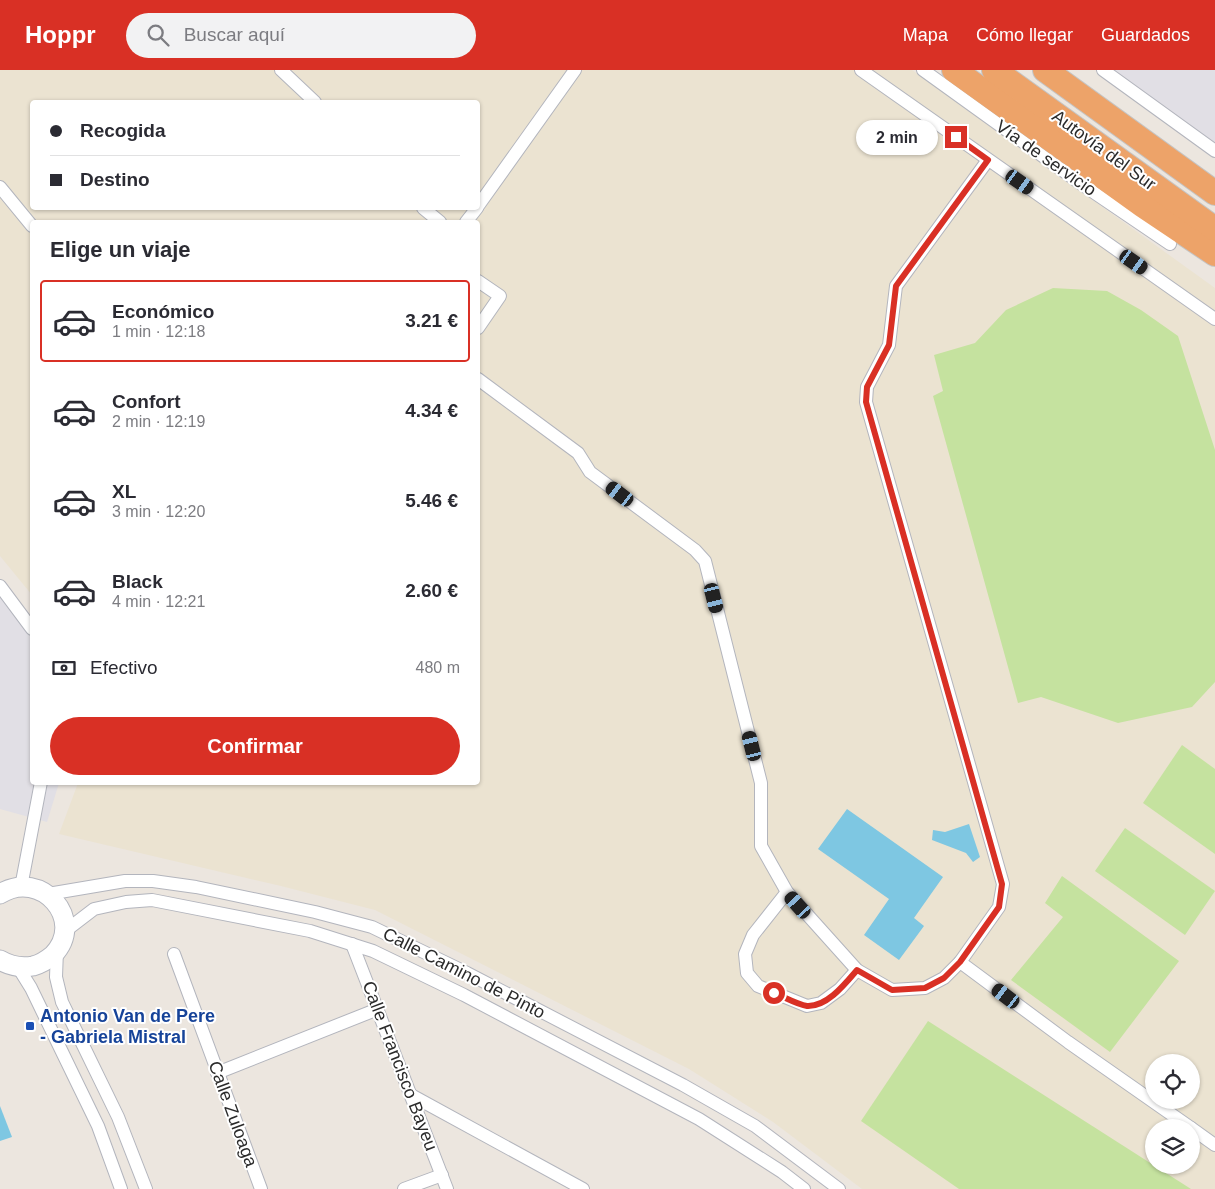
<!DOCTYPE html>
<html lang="es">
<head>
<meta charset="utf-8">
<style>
	:root { --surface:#fff; --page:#f2f2f3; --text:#2b2b33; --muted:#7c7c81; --line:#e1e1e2; --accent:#d93025 }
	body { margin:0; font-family:Helvetica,sans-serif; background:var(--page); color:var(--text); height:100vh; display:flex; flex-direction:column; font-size:19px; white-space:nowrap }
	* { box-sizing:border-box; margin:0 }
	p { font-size:16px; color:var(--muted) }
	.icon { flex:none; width:28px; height:28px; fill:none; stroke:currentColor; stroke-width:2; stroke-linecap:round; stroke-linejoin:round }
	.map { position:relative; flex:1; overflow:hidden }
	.side { position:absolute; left:30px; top:150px; width:450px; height:565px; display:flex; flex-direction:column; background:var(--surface); border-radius:5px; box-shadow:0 1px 4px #0004 }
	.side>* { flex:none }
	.guide { position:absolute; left:30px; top:30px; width:450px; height:110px; border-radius:5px; box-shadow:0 1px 4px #0004; display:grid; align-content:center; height:110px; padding:0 20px; background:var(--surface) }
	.fabs { position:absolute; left:1145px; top:984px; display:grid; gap:10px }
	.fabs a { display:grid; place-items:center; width:55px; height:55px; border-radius:50%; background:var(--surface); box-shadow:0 1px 4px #0004; font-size:25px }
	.end { position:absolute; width:22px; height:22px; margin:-11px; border:6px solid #d93025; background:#fff; box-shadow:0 0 0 2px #fff }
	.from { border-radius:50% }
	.bubble { position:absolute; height:35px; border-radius:18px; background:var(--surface); box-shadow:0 1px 4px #0004; font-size:16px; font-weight:700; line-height:35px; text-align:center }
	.car { position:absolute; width:15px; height:30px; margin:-15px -8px; border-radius:6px; box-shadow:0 0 4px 1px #0007; background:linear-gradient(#222 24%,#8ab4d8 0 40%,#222 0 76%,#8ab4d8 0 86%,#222 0) }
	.guide b { display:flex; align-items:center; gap:18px; height:48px; font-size:19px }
	.guide b+b { border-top:1px solid var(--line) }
	.guide i { width:12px; height:12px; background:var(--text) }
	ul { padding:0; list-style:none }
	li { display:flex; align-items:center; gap:15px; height:82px; margin:0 10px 8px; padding:0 10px; border:2px solid transparent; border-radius:5px }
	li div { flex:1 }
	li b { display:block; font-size:19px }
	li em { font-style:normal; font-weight:700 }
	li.on { border-color:var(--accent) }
	li>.icon { width:45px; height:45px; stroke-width:1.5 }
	h2 { padding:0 20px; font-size:22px; line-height:60px }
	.pay { display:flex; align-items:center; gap:12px; height:55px; padding:0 20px; font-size:19px }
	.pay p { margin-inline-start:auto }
	.action { display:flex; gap:10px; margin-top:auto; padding:10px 20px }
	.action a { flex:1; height:58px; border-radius:30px; background:var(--accent); color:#fff; font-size:20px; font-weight:700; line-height:58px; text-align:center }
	header { display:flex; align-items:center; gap:30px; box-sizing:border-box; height:70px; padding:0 25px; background:var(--accent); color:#fff }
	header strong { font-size:24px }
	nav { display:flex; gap:28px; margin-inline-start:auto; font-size:18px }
	.search { width:350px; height:45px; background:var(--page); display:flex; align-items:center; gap:12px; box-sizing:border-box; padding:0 18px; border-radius:28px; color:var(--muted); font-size:19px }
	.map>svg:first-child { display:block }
	.industrial { fill:#e1dfe5 }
	.education { fill:#ebe3d1; fill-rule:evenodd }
	.pitch { fill:#c5e29f }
	.water { fill:#7ec7e2 }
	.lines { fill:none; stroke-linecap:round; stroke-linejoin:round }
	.street-casing { stroke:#b3b5bd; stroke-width:14 }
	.secondary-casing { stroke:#b3b5bd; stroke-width:21 }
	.highway-casing { stroke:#c4c4c4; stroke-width:26 }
	.street { stroke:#fff; stroke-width:12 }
	.secondary { stroke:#fff; stroke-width:19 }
	.highway { stroke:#eda369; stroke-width:24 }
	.route { stroke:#d93025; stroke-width:6 }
	.transit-dot { fill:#1a4fb4; stroke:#fff; stroke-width:2 }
	.labels { text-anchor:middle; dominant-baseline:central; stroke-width:4; stroke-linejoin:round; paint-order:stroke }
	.street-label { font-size:18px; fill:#2b2b2b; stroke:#fff }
	.transit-label { font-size:18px; font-weight:bold; fill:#164399; stroke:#fff; text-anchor:start }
</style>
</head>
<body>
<header>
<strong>Hoppr</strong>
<div class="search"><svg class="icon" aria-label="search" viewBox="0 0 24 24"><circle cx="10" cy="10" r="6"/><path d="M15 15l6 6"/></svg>Buscar aquí</div>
<nav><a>Mapa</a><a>Cómo llegar</a><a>Guardados</a></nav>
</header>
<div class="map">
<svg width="1215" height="1119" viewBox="0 0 1215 1119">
	<rect width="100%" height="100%" fill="#ece6df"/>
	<g class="industrial">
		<path d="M 1103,0 L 1215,0 L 1215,81 Z"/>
		<path d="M 0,509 L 32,550 L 32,712 L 59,713 L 47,752 L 0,739 Z"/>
	</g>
	<path class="education" d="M 0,0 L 912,0 L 1215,218 L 1215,1119 L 862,1119 L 773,1052 L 689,999 L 375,840 L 281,816 L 59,764 L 78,713 L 478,712 L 478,152 L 32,152 L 32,525 L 0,486 ZM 32,32 L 478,32 L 478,138 L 32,138 ZM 1154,992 L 1191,992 L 1191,1030 L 1154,1030 ZM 1154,1058 L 1191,1058 L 1191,1095 L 1154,1095 Z"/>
	<g class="pitch">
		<path d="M 1053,218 L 1107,221 L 1141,240 L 1178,266 L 1215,380 L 1215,612 L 1192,637 L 1118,653 L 1041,627 L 1018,633 L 933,326 L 943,321 L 934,285 L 975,273 L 1006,240 Z"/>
		<path d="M 1182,675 L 1215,699 L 1215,784 L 1143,733 Z"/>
		<path d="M 1125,758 L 1215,821 L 1185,865 L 1095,801 Z"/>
		<path d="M 1062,806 L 1179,891 L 1110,982 L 1011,910 L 1063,847 L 1045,833 Z"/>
		<path d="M 928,951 L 1191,1119 L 959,1119 L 861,1051 Z"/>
	</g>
	<g class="water">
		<path d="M 847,739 L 943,807 L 914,848 L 924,856 L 899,890 L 864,865 L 889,829 L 818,779 Z"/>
		<path d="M 969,754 L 980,787 L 973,792 L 966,783 L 932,770 L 933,760 L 945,762 Z"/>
		<path d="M 0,1036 L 12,1067 L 0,1071 Z"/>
	</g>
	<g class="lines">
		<g class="street-casing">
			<g id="street">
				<path d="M 281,0 L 315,32"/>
				<path d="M 861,0 L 1215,249"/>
				<path d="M 923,0 L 1080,113 L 1170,174"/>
				<path d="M 1103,0 L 1215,81"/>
				<path d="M 0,117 L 32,156"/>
				<path d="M 478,136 L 575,0"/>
				<path d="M 423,138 L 440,152"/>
				<path d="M 466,152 L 477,138"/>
				<path d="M 478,211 L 500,226 L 478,258"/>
				<path d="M 478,309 L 578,383 L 590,402 L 695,480 L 705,491 L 761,713 L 761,776 L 787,822 L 857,900 L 892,920 L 925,918 L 944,908 L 960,892 L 999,837 L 1003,814 L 866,332 L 867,317 L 889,275 L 896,216 L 988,90"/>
				<path d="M 0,516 L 32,559"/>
				<path d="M 21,817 L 41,712"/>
				<path d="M 787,822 L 753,865 L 745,884 L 747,903 L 758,916 L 807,936 L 821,933 L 840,919 L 857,900"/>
				<path d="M 48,824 L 125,811 L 153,811 L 196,817 L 315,842 L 372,857 L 467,903 L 683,1015 L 755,1056 L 839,1119"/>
				<path d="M 64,862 L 94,839 L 126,832 L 152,830 L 310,861 L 373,881 L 464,925 L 699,1049 L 782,1102 L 804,1119"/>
				<path d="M 352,874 L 447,1119"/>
				<path d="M 57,880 L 56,907 L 62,932 L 118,1047 L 146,1119"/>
				<path d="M 174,884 L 261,1119"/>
				<path d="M 960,892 L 1068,972 L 1191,1058"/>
				<path d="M 18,897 L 31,918 L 98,1056 L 121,1119"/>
				<path d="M 217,1003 L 378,939"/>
				<path d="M 411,1025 L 583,1119"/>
				<path d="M 1191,1058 L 1215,1075"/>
				<path d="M 404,1119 L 442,1105"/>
			</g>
		</g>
		<g class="secondary-casing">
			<path id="secondary" d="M 0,824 C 41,798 87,850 53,885 C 47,890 41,894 33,896 C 21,898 10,896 0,890"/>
		</g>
		<g class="highway-casing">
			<g id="highway">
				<path d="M 954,0 L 1142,135 L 1215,184"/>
				<path d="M 994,0 L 1215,159"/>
				<path d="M 1045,0 L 1215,123"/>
			</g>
		</g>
		<use href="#street" class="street"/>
		<use href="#secondary" class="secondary"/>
		<use href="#highway" class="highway"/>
	</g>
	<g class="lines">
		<path class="route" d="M 774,923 C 782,926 798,935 807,936 C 827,937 845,914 857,900 L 892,920 L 925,918 L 944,908 L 960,892 L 999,837 L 1002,814 L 866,332 L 867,317 L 889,275 L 896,216 L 988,90 L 956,67"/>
	</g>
	<rect class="transit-dot" x="25" y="951" width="10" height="10" rx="2.5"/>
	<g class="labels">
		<g class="street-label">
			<text transform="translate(1104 80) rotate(36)">Autovía del Sur</text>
			<text transform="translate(1046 88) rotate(35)">Vía de servicio</text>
			<text transform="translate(464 903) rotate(27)">Calle Camino de Pinto</text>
			<text transform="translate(400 996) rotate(69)">Calle Francisco Bayeu</text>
			<text transform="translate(233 1044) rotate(70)">Calle Zuloaga</text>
		</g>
		<g class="transit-label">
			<text x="40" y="946">Antonio Van de Pere<tspan x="40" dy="21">- Gabriela Mistral</tspan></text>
		</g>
	</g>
</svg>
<div class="fabs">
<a><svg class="icon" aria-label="locate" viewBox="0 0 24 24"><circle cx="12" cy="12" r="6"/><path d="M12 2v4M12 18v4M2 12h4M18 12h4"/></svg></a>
<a><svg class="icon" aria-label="layers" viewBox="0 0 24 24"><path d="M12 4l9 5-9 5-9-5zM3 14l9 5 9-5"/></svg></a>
</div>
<i class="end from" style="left:774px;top:923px"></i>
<i class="end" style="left:956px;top:67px"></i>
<div class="bubble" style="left:856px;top:50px;width:82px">2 min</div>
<i class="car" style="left:1020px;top:112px;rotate:125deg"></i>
<i class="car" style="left:1134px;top:192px;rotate:125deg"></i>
<i class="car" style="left:620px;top:424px;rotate:307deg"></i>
<i class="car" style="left:714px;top:528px;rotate:166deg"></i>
<i class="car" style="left:752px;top:676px;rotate:346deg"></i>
<i class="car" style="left:798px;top:835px;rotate:318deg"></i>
<i class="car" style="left:1006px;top:926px;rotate:307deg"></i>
<div class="guide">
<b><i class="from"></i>Recogida</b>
<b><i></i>Destino</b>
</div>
<section class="side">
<h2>Elige un viaje</h2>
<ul>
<li class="on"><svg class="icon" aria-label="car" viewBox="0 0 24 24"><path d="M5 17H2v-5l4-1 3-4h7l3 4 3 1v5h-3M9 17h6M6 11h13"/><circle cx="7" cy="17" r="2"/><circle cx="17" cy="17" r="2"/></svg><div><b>Económico</b><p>1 min · 12:18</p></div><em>3.21 €</em></li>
<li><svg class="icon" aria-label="car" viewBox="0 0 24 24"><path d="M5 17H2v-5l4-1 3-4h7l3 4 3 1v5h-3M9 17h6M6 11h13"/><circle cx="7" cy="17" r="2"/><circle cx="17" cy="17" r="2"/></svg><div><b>Confort</b><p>2 min · 12:19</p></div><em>4.34 €</em></li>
<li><svg class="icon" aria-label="car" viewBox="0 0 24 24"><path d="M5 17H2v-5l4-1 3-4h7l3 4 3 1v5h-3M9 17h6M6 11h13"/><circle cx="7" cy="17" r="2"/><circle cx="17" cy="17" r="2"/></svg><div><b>XL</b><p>3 min · 12:20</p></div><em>5.46 €</em></li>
<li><svg class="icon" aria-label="car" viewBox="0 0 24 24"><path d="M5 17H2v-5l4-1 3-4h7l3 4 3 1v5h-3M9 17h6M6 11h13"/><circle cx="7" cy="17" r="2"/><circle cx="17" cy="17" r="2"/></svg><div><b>Black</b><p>4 min · 12:21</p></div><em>2.60 €</em></li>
</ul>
<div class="pay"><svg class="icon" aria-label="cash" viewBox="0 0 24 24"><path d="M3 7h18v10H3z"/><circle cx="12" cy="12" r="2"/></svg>Efectivo<p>480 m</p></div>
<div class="action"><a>Confirmar</a></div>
</section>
</div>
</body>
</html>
